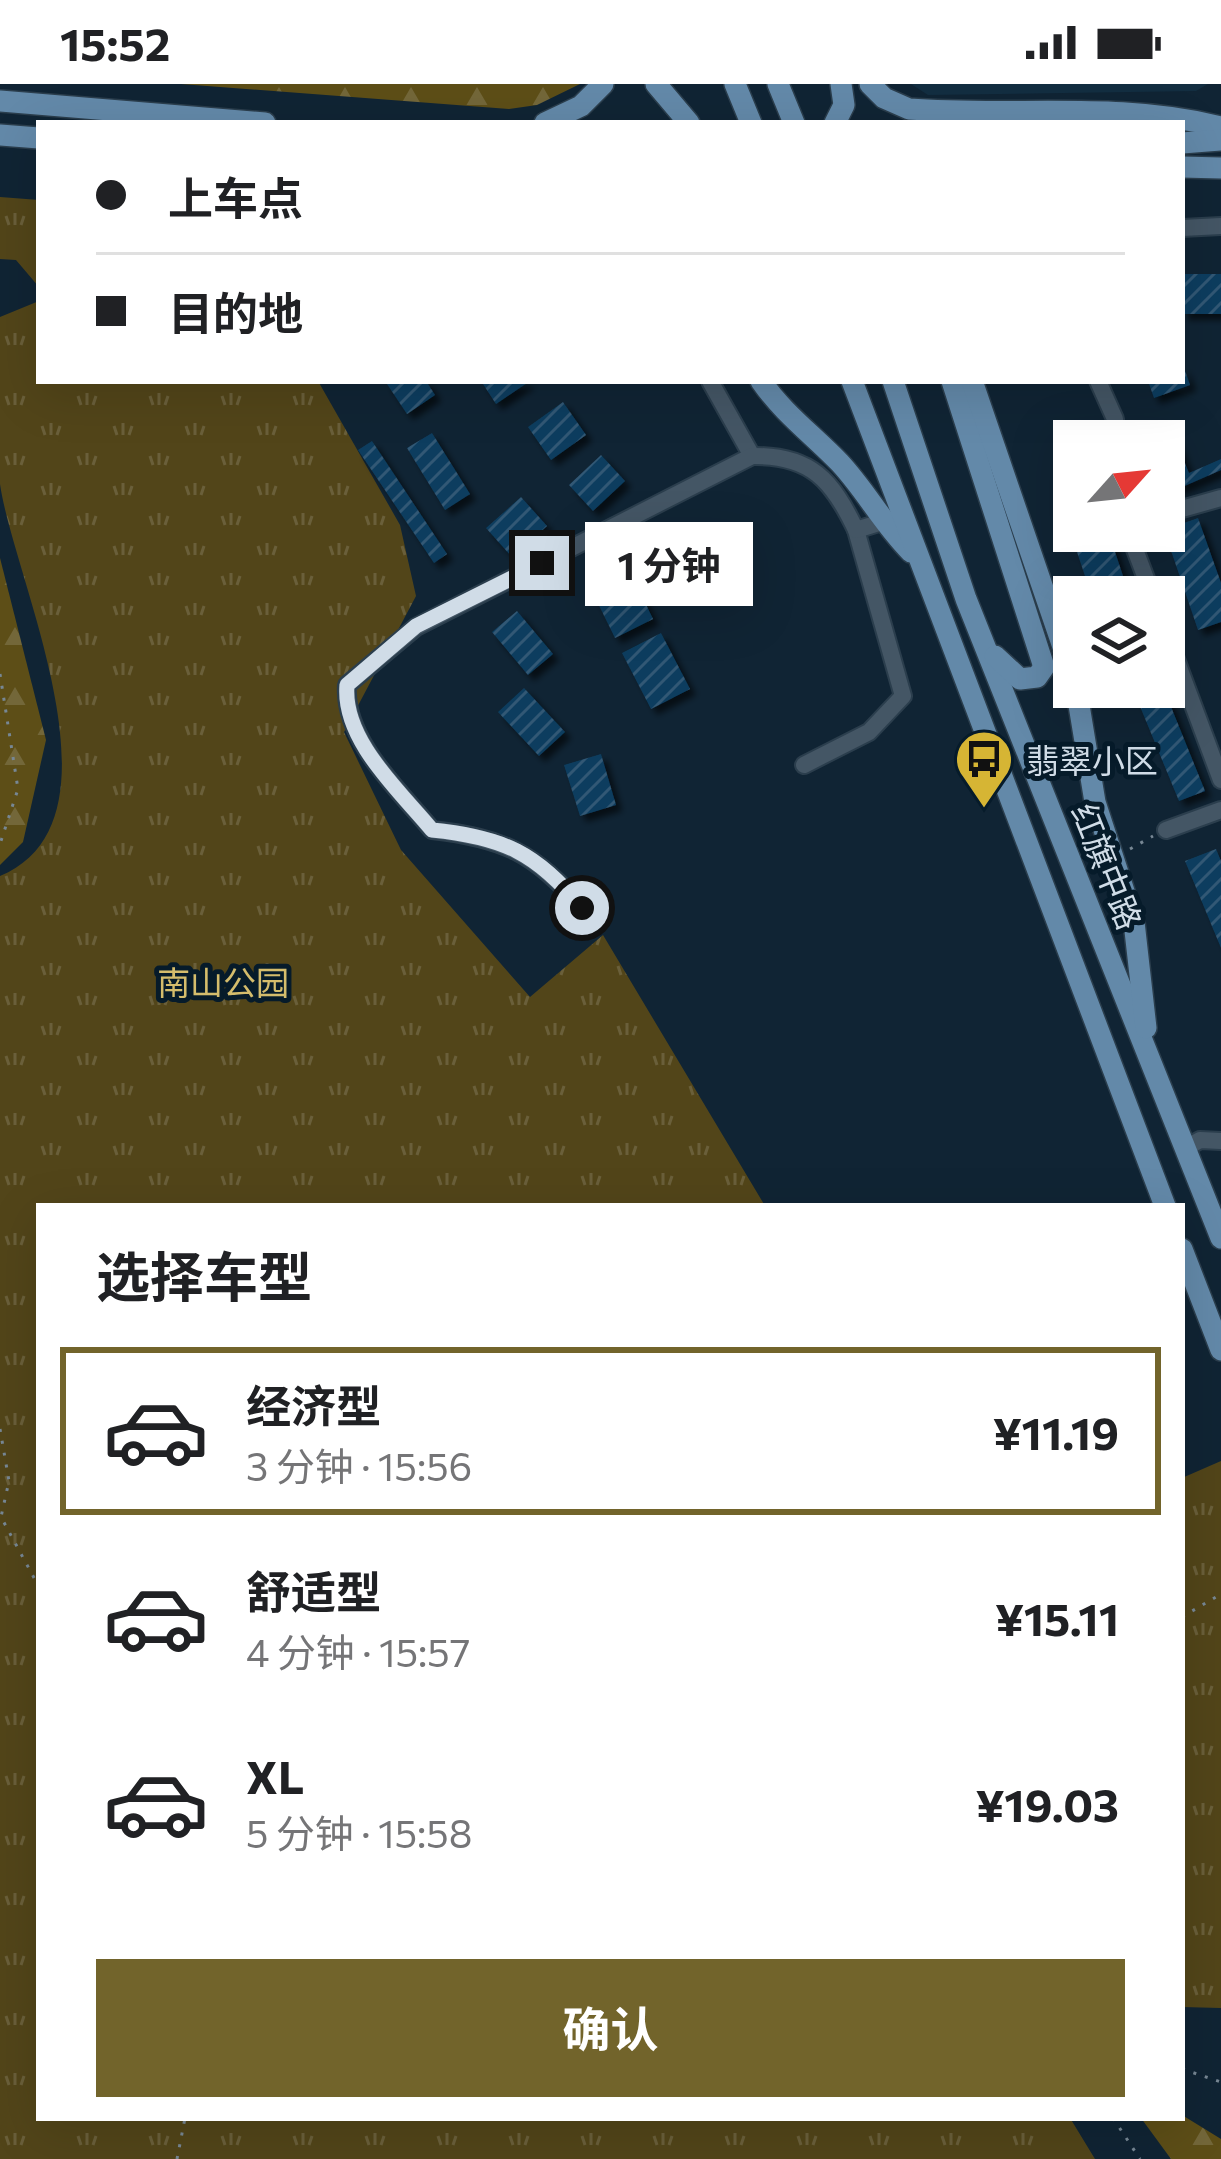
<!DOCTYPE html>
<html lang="zh">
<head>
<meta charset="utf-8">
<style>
	:root { --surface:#fff; --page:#f2f2f2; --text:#202124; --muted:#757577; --line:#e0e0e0; --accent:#72642b }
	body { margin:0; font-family:Commissioner,"Noto Sans SC",sans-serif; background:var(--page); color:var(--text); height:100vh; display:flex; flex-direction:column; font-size:45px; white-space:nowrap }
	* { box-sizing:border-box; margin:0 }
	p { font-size:39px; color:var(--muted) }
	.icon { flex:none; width:66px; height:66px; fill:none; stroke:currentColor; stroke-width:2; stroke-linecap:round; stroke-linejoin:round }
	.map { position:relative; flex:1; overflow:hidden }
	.side { position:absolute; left:36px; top:1119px; width:1149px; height:918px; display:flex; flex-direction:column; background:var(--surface); border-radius:0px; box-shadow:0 12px 48px #0002 }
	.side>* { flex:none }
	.banner { position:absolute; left:36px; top:36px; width:1149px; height:264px; border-radius:0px; box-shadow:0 12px 48px #0002; display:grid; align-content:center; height:264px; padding:0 60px; background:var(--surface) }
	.needle { width:78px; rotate:63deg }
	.buttons { position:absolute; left:1053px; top:336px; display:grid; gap:24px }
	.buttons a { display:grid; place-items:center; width:132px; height:132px; border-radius:0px; background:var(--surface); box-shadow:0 12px 48px #0002; font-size:60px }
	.end { position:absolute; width:54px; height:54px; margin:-27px; border:15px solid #d0dce7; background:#111; box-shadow:0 0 0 6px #111 }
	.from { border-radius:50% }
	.bubble { position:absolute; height:84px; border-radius:0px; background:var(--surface); box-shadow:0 12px 48px #0002; font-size:39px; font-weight:700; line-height:84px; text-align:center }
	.banner b { display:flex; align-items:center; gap:42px; height:114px; font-size:45px }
	.banner b+b { border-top:3px solid var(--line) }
	.banner i { width:30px; height:30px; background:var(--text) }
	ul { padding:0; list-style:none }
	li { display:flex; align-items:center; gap:36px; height:168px; margin:0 24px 18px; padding:0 36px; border:6px solid transparent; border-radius:0px }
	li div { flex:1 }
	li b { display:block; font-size:45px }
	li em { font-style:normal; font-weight:700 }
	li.on { border-color:var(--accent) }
	li>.icon { width:108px; height:108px; stroke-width:1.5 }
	h2 { padding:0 60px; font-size:54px; line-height:144px }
	.action { display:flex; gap:24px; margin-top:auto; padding:24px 60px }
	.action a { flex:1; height:138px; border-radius:0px; background:var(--accent); color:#fff; font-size:48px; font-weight:700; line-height:138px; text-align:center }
	.status { display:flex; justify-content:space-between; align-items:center; height:84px; padding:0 60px; background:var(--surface); direction:ltr }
	.status svg { height:33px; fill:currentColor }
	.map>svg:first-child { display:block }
	.built { fill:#132e41 }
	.forest { fill:url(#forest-firs) }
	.park { fill:url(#park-tufts) }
	.building { fill:url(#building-hatch); filter:url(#shadow) }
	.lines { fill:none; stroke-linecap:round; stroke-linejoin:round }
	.minor-casing { stroke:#2b3e4d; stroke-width:20 }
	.major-casing { stroke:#2b3e4d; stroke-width:24 }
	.path { stroke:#778794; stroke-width:3; stroke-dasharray:3 9; stroke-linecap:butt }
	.minor { stroke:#445665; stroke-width:16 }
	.major { stroke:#6389a9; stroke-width:21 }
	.route { stroke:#d0dce7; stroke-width:15 }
	.labels { text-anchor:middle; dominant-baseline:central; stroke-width:10; stroke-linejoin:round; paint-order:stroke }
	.poi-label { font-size:33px; fill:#d0dce7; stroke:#061b2a; text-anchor:start }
	.street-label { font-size:33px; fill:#d0dce7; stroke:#061b2a }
	.park-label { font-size:33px; fill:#d5bd6c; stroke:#061b2a }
</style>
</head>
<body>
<div class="status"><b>15:52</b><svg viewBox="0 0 49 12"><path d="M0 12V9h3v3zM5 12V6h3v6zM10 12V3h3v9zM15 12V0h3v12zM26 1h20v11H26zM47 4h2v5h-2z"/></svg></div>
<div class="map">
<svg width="1221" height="2075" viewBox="0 0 1221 2075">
	<defs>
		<pattern id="forest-firs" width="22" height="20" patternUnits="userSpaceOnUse" patternTransform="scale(3)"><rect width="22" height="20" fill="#5d4e17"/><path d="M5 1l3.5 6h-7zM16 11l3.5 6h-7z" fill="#736739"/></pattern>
		<pattern id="park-tufts" width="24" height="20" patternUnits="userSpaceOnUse" patternTransform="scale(3)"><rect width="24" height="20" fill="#524519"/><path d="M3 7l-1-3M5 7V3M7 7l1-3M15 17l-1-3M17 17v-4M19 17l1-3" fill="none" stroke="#6a5f3a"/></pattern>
		<pattern id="building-hatch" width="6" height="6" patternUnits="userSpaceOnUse" patternTransform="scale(3)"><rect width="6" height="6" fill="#0e3d5e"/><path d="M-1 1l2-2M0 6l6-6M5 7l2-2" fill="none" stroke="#305875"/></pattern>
		<filter id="shadow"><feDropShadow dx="6" dy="6" stdDeviation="3" flood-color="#0009"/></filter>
	</defs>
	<rect width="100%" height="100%" fill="#102434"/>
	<path class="built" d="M 911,0 L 1208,0 L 1196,7 L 928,11 Z"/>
	<g class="forest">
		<path d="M 181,0 L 580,0 L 537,21 L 509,25 Z"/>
		<path d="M 0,474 L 46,656 L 23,758 L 0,781 Z"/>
		<path d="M 1182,2031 L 1221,2055 L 1221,2075 L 1171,2075 L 1141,2034 Z"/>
	</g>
	<g class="park">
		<path d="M 0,113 L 39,116 L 39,203 L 16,176 L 0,175 Z"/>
		<path d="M 39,217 L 39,297 L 318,297 L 400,441 L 416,512 L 344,648 L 401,766 L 530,913 L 603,851 L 765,1122 L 39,1122 L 39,2034 L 1070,2034 L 1095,2075 L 0,2075 L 0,792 C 132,737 14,497 0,400 C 0,347 0,287 0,233 Z"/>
		<path d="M 1221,1377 L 1221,1924 L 1182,1923 L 1182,1394 Z"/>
	</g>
	<g class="building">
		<rect x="1182" y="190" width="39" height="40"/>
		<path d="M 1183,281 L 1190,301 L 1154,314 L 1148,297 L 1182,297 Z"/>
		<path d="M 385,297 L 426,297 L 435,311 L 407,330 Z"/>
		<path d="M 481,297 L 530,297 L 496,320 Z"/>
		<path d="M 563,318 L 586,351 L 551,376 L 528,343 Z"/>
		<path d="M 1167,336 L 1189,389 L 1221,375 L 1221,386 L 1164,411 L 1164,357 L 1136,357 L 1133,351 Z"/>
		<path d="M 432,349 L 470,410 L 445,426 L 407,364 Z"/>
		<path d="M 372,357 L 447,470 L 434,479 L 358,366 Z"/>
		<path d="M 601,371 L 625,397 L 593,427 L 569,401 Z"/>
		<path d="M 521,413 L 547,442 L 512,473 L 486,444 Z"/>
		<path d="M 1198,434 L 1221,499 L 1221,538 L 1198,546 L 1164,446 Z"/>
		<path d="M 1110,453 L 1130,513 L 1092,513 L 1076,465 Z"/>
		<path d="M 626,479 L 653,535 L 615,554 L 587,497 Z"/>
		<path d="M 517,527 L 553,570 L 528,591 L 492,548 Z"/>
		<path d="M 661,549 L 690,605 L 651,625 L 622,569 Z"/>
		<path d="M 1132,603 L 1163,603 L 1205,707 L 1179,717 Z"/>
		<path d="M 524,604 L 565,648 L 539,672 L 498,628 Z"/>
		<path d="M 601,670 L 616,721 L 580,732 L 564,681 Z"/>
		<path d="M 1216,765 L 1221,777 L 1221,864 L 1185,777 Z"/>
	</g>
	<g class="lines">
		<g class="minor-casing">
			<g id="minor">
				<path d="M 1182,144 L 1221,142"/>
				<path d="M 710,297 L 752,372"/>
				<path d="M 1098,297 L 1115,335"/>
				<path d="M 1164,430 L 1221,414"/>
				<path d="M 1128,447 L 1153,513"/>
				<path d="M 1164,543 L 1221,696"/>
				<path d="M 804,681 L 869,648 L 903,612 L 856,446"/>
				<path d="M 1166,746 L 1221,726"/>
				<path d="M 582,824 C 536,769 503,754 432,746 C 400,707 343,656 347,601 L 416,543 L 752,372 C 811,371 832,396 856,446 L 882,438"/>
				<path d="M 1184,1065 L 1200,1056 L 1221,1057"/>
			</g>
		</g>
		<g class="major-casing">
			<g id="major">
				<path d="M 656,0 L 689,39"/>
				<path d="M 735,0 L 751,39"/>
				<path d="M 778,0 L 794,39"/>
				<path d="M 870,0 L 884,14 L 909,25 C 1014,33 1118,17 1221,43"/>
				<path d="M 0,17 L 265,39"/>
				<path d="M 545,39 L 581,22 L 603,0"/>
				<path d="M 835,39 L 844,21 L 841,0"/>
				<path d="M 0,51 L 39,54"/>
				<path d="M 1182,59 L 1221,56"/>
				<path d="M 1182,83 L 1221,84"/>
				<path d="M 761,297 C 783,329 813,351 840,379 C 866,407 883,440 911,468"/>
				<path d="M 852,297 L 1165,1122"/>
				<path d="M 893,297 L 966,515 L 1221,1154"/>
				<path d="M 952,297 L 1044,583 L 1037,593 L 1020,595 L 995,572"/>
				<path d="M 972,297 L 1074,595"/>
				<path d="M 1076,603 L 1095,718 L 1134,838 L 1146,944"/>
				<path d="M 1182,1165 L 1221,1266"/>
			</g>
		</g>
		<g class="path">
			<path d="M 0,590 L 18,705 L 0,760"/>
			<path d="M 1130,765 L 1153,752"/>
			<path d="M 0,1345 L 9,1397 L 1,1433 L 39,1503"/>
			<path d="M 1182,1533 L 1221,1510"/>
			<path d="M 1182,1985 L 1221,1998"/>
			<path d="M 1113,2034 L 1140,2075"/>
			<path d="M 177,2075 L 185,2034"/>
		</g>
		<use href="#minor" class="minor"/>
		<use href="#major" class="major"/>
	</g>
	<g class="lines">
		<path class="route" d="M 542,479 L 416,542 L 347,601 C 342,656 400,707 432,746 C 503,753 537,769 582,824"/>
	</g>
	<defs>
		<g id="bus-pin" transform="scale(3)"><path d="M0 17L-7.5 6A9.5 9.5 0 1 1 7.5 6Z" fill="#d6b534" stroke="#061b2a"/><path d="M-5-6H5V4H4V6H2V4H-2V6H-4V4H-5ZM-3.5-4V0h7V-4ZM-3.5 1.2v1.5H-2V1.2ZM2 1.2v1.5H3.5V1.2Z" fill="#111"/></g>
	</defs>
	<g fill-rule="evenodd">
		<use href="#bus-pin" x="984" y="675"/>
	</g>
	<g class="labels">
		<g class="poi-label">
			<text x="1026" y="675">翡翠小区</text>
		</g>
		<g class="street-label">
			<text transform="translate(1108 782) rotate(68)">红旗中路</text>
		</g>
		<g class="park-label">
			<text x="223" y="897">南山公园</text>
		</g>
	</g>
</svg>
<div class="buttons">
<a><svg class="needle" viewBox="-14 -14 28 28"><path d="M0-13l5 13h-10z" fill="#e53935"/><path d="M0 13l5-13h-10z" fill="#757577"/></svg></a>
<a><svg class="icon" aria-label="layers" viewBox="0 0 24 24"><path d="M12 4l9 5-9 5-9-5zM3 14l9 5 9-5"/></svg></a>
</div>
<i class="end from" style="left:582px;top:824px"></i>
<i class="end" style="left:542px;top:479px"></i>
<div class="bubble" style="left:585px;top:438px;width:168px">1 分钟</div>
<div class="banner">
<b><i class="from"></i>上车点</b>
<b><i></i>目的地</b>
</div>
<section class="side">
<h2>选择车型</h2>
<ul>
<li class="on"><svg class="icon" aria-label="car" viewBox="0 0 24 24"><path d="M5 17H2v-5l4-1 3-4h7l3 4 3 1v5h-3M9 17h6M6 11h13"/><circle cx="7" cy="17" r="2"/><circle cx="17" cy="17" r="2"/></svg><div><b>经济型</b><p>3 分钟 · 15:56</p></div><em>¥11.19</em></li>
<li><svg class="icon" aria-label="car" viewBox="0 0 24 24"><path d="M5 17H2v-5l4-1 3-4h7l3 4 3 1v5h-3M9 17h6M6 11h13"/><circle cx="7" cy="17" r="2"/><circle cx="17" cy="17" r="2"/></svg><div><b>舒适型</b><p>4 分钟 · 15:57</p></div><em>¥15.11</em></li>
<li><svg class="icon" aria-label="car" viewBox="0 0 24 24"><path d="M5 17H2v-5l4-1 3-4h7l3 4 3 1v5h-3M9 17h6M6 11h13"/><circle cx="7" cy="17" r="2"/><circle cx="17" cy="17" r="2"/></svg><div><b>XL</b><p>5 分钟 · 15:58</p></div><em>¥19.03</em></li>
</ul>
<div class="action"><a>确认</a></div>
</section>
</div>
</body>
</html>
